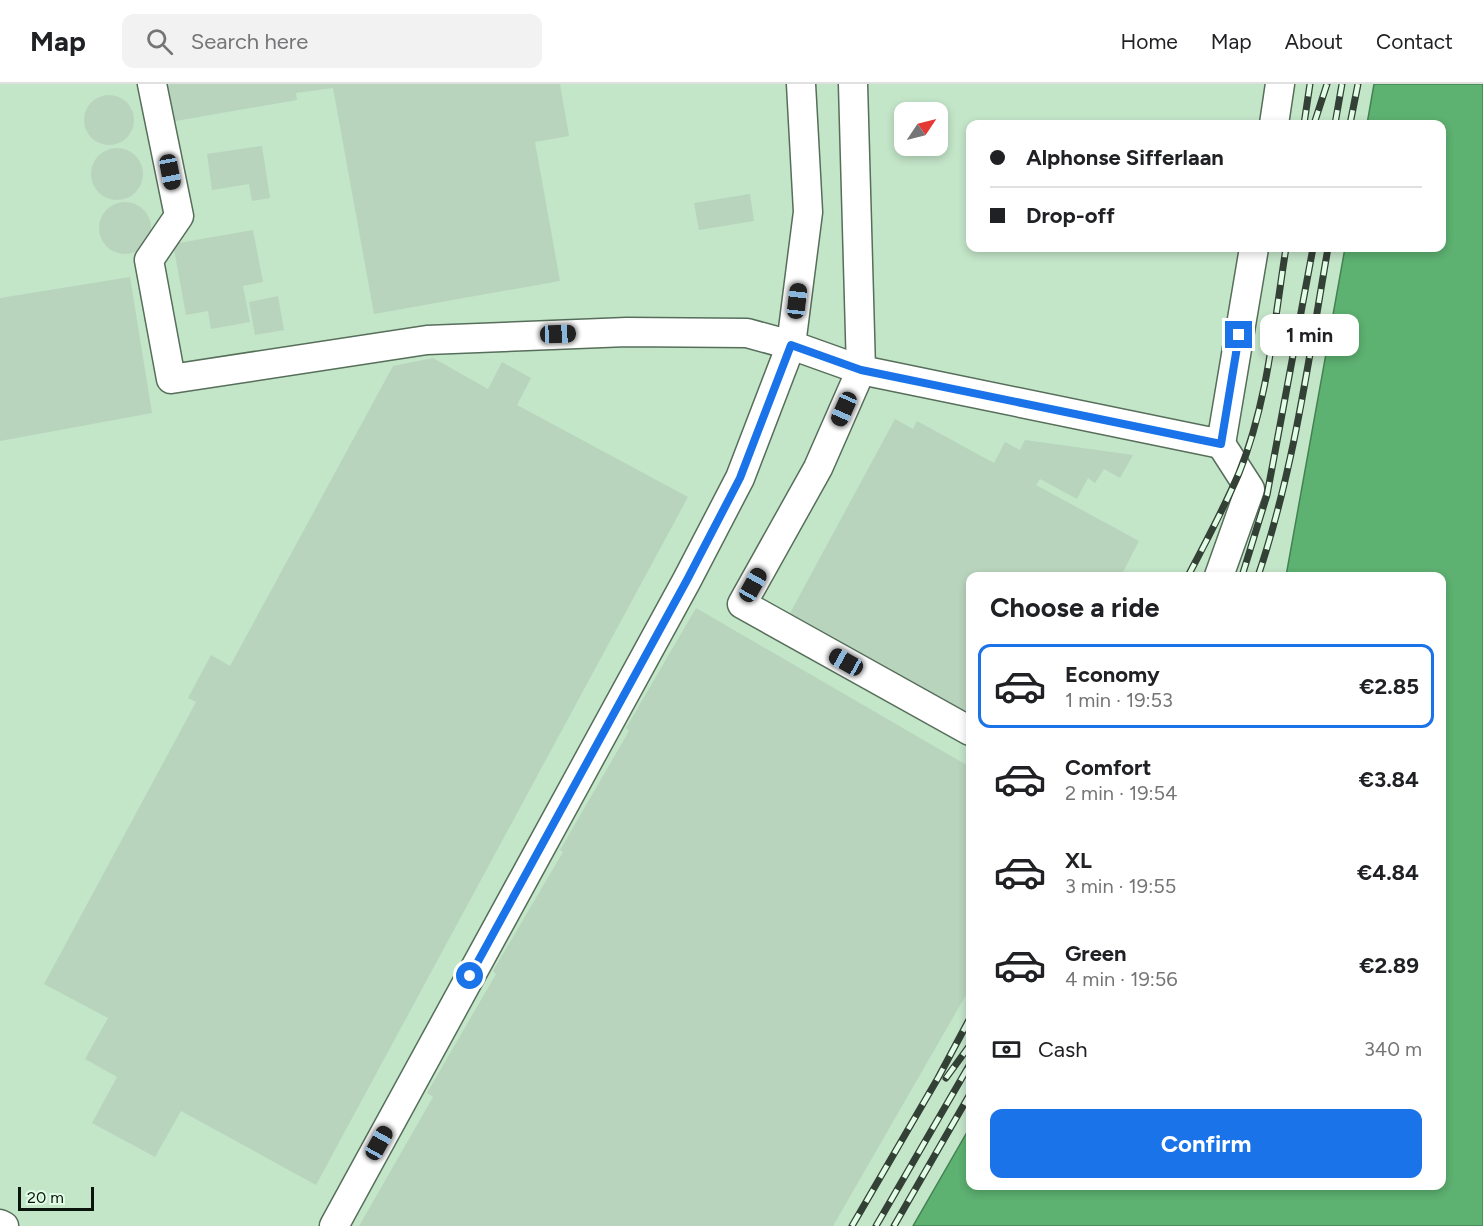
<!DOCTYPE html>
<html lang="en">
<head>
<meta charset="utf-8">
<style>
	:root { --surface:#fff; --page:#f2f2f2; --text:#202124; --muted:#757577; --line:#e0e0e0; --accent:#1a73e8 }
	body { margin:0; font-family:Figtree,sans-serif; background:var(--page); color:var(--text); height:100vh; display:flex; flex-direction:column; font-size:22px; white-space:nowrap }
	* { box-sizing:border-box; margin:0 }
	p { font-size:20px; color:var(--muted) }
	.icon { flex:none; width:33px; height:33px; fill:none; stroke:currentColor; stroke-width:2; stroke-linecap:round; stroke-linejoin:round }
	.map { position:relative; flex:1; overflow:hidden }
	.details { position:absolute; left:966px; top:488px; width:480px; height:618px; display:flex; flex-direction:column; background:var(--surface); border-radius:12px; box-shadow:0 3px 9px #0003 }
	.details>* { flex:none }
	.guide { position:absolute; left:966px; top:36px; width:480px; height:132px; border-radius:12px; box-shadow:0 3px 9px #0003; display:grid; align-content:center; height:132px; padding:0 24px; background:var(--surface) }
	.needle { width:39px; rotate:55deg }
	.fabs { position:absolute; left:894px; top:18px; display:grid; gap:12px }
	.fabs a { display:grid; place-items:center; width:54px; height:54px; border-radius:12px; background:var(--surface); box-shadow:0 3px 9px #0003; font-size:30px }
	.scale { position:absolute; left:18px; bottom:15px; width:76px; box-sizing:border-box; padding-left:6px; border:3px solid #0a130c; border-top:0; font-size:16px; line-height:21px; white-space:nowrap; color:#0a130c; -webkit-text-stroke:4px #e1fde6; paint-order:stroke }
	.end { position:absolute; width:27px; height:27px; margin:-14px; border:8px solid #1a73e8; background:#fff; box-shadow:0 0 0 3px #fff }
	.from { border-radius:50% }
	.bubble { position:absolute; height:42px; border-radius:12px; background:var(--surface); box-shadow:0 3px 9px #0003; font-size:20px; font-weight:700; line-height:42px; text-align:center }
	.car { position:absolute; width:18px; height:36px; margin:-18px -9px; border-radius:8px; box-shadow:0 0 4px 2px #0007; background:linear-gradient(#222 24%,#8ab4d8 0 40%,#222 0 76%,#8ab4d8 0 86%,#222 0) }
	.guide b { display:flex; align-items:center; gap:21px; height:57px; font-size:22px }
	.guide b+b { border-top:2px solid var(--line) }
	.guide i { width:15px; height:15px; background:var(--text) }
	ul { padding:0; list-style:none }
	li { display:flex; align-items:center; gap:18px; height:84px; margin:0 12px 9px; padding:0 12px; border:3px solid transparent; border-radius:12px }
	li div { flex:1 }
	li b { display:block; font-size:22px }
	li em { font-style:normal; font-weight:700 }
	li.on { border-color:var(--accent) }
	li>.icon { width:54px; height:54px; stroke-width:1.5 }
	h2 { padding:0 24px; font-size:27px; line-height:72px }
	.pay { display:flex; align-items:center; gap:15px; height:66px; padding:0 24px; font-size:22px }
	.pay p { margin-inline-start:auto }
	.primary-button { display:flex; gap:12px; margin-top:auto; padding:12px 24px }
	.primary-button a { flex:1; height:69px; border-radius:12px; background:var(--accent); color:#fff; font-size:24px; font-weight:700; line-height:69px; text-align:center }
	header { display:flex; align-items:center; gap:36px; box-sizing:border-box; height:84px; padding:0 30px; background:var(--surface); border-bottom:2px solid var(--line) }
	header strong { font-size:28px }
	nav { display:flex; gap:33px; margin-inline-start:auto; font-size:21px }
	.search { width:420px; height:54px; background:var(--page); display:flex; align-items:center; gap:15px; box-sizing:border-box; padding:0 21px; border-radius:12px; color:var(--muted); font-size:22px }
	.map>svg:first-child { display:block }
	.built { fill:#c3e5c8; fill-rule:evenodd }
	.water { fill:#5db171; stroke:#448253; stroke-width:1.5 }
	.building { fill:#b9d4bd }
	.lines { fill:none; stroke-linecap:round; stroke-linejoin:round }
	.minor-casing { stroke:#566e5a; stroke-width:31 }
	.minor { stroke:#fff; stroke-width:28 }
	.rail-casing { stroke:#334035; stroke-width:7 }
	.rail { stroke:#e1fde6; stroke-width:4.5; stroke-dasharray:14; stroke-linecap:butt }
	.route { stroke:#1a73e8; stroke-width:8 }
</style>
</head>
<body>
<header>
<strong>Map</strong>
<div class="search"><svg class="icon" aria-label="search" viewBox="0 0 24 24"><circle cx="10" cy="10" r="6"/><path d="M15 15l6 6"/></svg>Search here</div>
<nav><a>Home</a><a>Map</a><a>About</a><a>Contact</a></nav>
</header>
<div class="map">
<svg width="1483" height="1142" viewBox="0 0 1483 1142">
	<rect width="100%" height="100%" fill="#d4efd8"/>
	<path class="built" d="M 0,0 L 1374,0 L 1367,40 L 970,40 L 970,164 L 1345,164 L 1286,492 L 970,492 L 970,1043 L 913,1142 L 0,1142 ZM 904,28 L 938,28 L 938,62 L 904,62 Z"/>
	<path class="water" d="M 1374,0 L 1483,0 L 1483,1142 L 913,1142 L 970,1043 L 970,1101 L 1442,1101 L 1442,492 L 1286,492 L 1345,164 L 1442,164 L 1442,40 L 1367,40 Z"/>
	<g class="building">
		<path d="M 163,0 L 560,0 L 569,52 L 535,58 L 560,197 L 374,230 L 333,4 L 296,9 L 297,16 L 170,38 Z"/>
		<circle cx="109" cy="36" r="25"/>
		<path d="M 262,62 L 270,114 L 252,117 L 249,100 L 212,106 L 207,70 Z"/>
		<circle cx="117" cy="90" r="26"/>
		<path d="M 750,110 L 754,137 L 699,146 L 694,119 Z"/>
		<circle cx="125" cy="144" r="26"/>
		<path d="M 253,146 L 263,198 L 243,202 L 250,238 L 211,245 L 208,227 L 186,231 L 173,160 Z"/>
		<path d="M 130,193 L 152,329 L 0,357 L 0,214 Z"/>
		<path d="M 278,212 L 284,246 L 255,251 L 249,218 Z"/>
		<path d="M 433,274 L 488,305 L 502,278 L 531,294 L 517,321 L 688,413 L 316,1101 L 181,1027 L 155,1073 L 92,1039 L 117,993 L 85,975 L 108,934 L 44,900 L 196,618 L 188,614 L 211,571 L 230,582 L 393,282 Z"/>
		<path d="M 895,335 L 913,345 L 917,337 L 994,379 L 1005,358 L 1020,366 L 1025,356 L 1133,371 L 1120,394 L 1104,385 L 1095,399 L 1088,394 L 1077,415 L 1040,395 L 1036,401 L 1139,457 L 1121,492 L 970,492 L 970,629 L 789,531 Z"/>
		<path d="M 696,524 L 970,683 L 970,904 L 833,1142 L 359,1142 L 433,1013 L 427,1009 L 496,890 L 493,887 L 563,768 L 560,766 L 629,647 L 626,644 Z"/>
	</g>
	<g class="lines">
		<g class="minor-casing">
			<g id="minor">
				<path d="M 152,0 L 179,132 L 149,176 L 171,295 L 427,256 L 627,248 L 747,249 L 791,261 L 861,286 L 1221,360 L 1254,164"/>
				<path d="M 853,0 L 861,286 L 818,384 L 742,520 L 970,647"/>
				<path d="M 1274,40 L 1280,0"/>
				<path d="M 1219,492 L 1250,405 L 1221,360"/>
				<path d="M 0,1140 L 4,1142"/>
				<path d="M 334,1142 L 687,496 L 740,394 L 791,261 L 808,128 L 801,0"/>
			</g>
		</g>
		<use href="#minor" class="minor"/>
		<g class="rail-casing">
			<g id="rail">
				<path d="M 1304,40 L 1310,0"/>
				<path d="M 1314,40 L 1327,0"/>
				<path d="M 1335,40 L 1342,0"/>
				<path d="M 1350,40 L 1358,0"/>
				<path d="M 1188,492 C 1206,458 1224,424 1239,389 C 1268,318 1274,239 1286,164"/>
				<path d="M 1242,492 L 1267,411 L 1313,164"/>
				<path d="M 1258,492 C 1294,386 1309,273 1328,164"/>
				<path d="M 946,994 L 970,961"/>
				<path d="M 852,1142 L 938,994 L 970,934"/>
				<path d="M 876,1142 L 970,980"/>
				<path d="M 894,1142 L 970,1010"/>
			</g>
		</g>
		<use href="#rail" class="rail"/>
	</g>
	<g class="lines">
		<path class="route" d="M 470,892 L 687,496 L 740,394 L 791,261 L 861,286 L 1221,360 L 1239,251"/>
	</g>
</svg>
<div class="fabs">
<a><svg class="needle" viewBox="-14 -14 28 28"><path d="M0-13l5 13h-10z" fill="#e53935"/><path d="M0 13l5-13h-10z" fill="#757577"/></svg></a>
</div>
<div class="scale">20 m</div>
<i class="end from" style="left:470px;top:892px"></i>
<i class="end" style="left:1239px;top:251px"></i>
<div class="bubble" style="left:1260px;top:230px;width:99px">1 min</div>
<i class="car" style="left:170px;top:88px;rotate:169deg"></i>
<i class="car" style="left:797px;top:217px;rotate:7deg"></i>
<i class="car" style="left:558px;top:250px;rotate:88deg"></i>
<i class="car" style="left:844px;top:325px;rotate:204deg"></i>
<i class="car" style="left:753px;top:501px;rotate:29deg"></i>
<i class="car" style="left:846px;top:578px;rotate:299deg"></i>
<i class="car" style="left:379px;top:1059px;rotate:29deg"></i>
<div class="guide">
<b><i class="from"></i>Alphonse Sifferlaan</b>
<b><i></i>Drop-off</b>
</div>
<section class="details">
<h2>Choose a ride</h2>
<ul>
<li class="on"><svg class="icon" aria-label="car" viewBox="0 0 24 24"><path d="M5 17H2v-5l4-1 3-4h7l3 4 3 1v5h-3M9 17h6M6 11h13"/><circle cx="7" cy="17" r="2"/><circle cx="17" cy="17" r="2"/></svg><div><b>Economy</b><p>1 min · 19:53</p></div><em>€2.85</em></li>
<li><svg class="icon" aria-label="car" viewBox="0 0 24 24"><path d="M5 17H2v-5l4-1 3-4h7l3 4 3 1v5h-3M9 17h6M6 11h13"/><circle cx="7" cy="17" r="2"/><circle cx="17" cy="17" r="2"/></svg><div><b>Comfort</b><p>2 min · 19:54</p></div><em>€3.84</em></li>
<li><svg class="icon" aria-label="car" viewBox="0 0 24 24"><path d="M5 17H2v-5l4-1 3-4h7l3 4 3 1v5h-3M9 17h6M6 11h13"/><circle cx="7" cy="17" r="2"/><circle cx="17" cy="17" r="2"/></svg><div><b>XL</b><p>3 min · 19:55</p></div><em>€4.84</em></li>
<li><svg class="icon" aria-label="car" viewBox="0 0 24 24"><path d="M5 17H2v-5l4-1 3-4h7l3 4 3 1v5h-3M9 17h6M6 11h13"/><circle cx="7" cy="17" r="2"/><circle cx="17" cy="17" r="2"/></svg><div><b>Green</b><p>4 min · 19:56</p></div><em>€2.89</em></li>
</ul>
<div class="pay"><svg class="icon" aria-label="cash" viewBox="0 0 24 24"><path d="M3 7h18v10H3z"/><circle cx="12" cy="12" r="2"/></svg>Cash<p>340 m</p></div>
<div class="primary-button"><a>Confirm</a></div>
</section>
</div>
</body>
</html>
